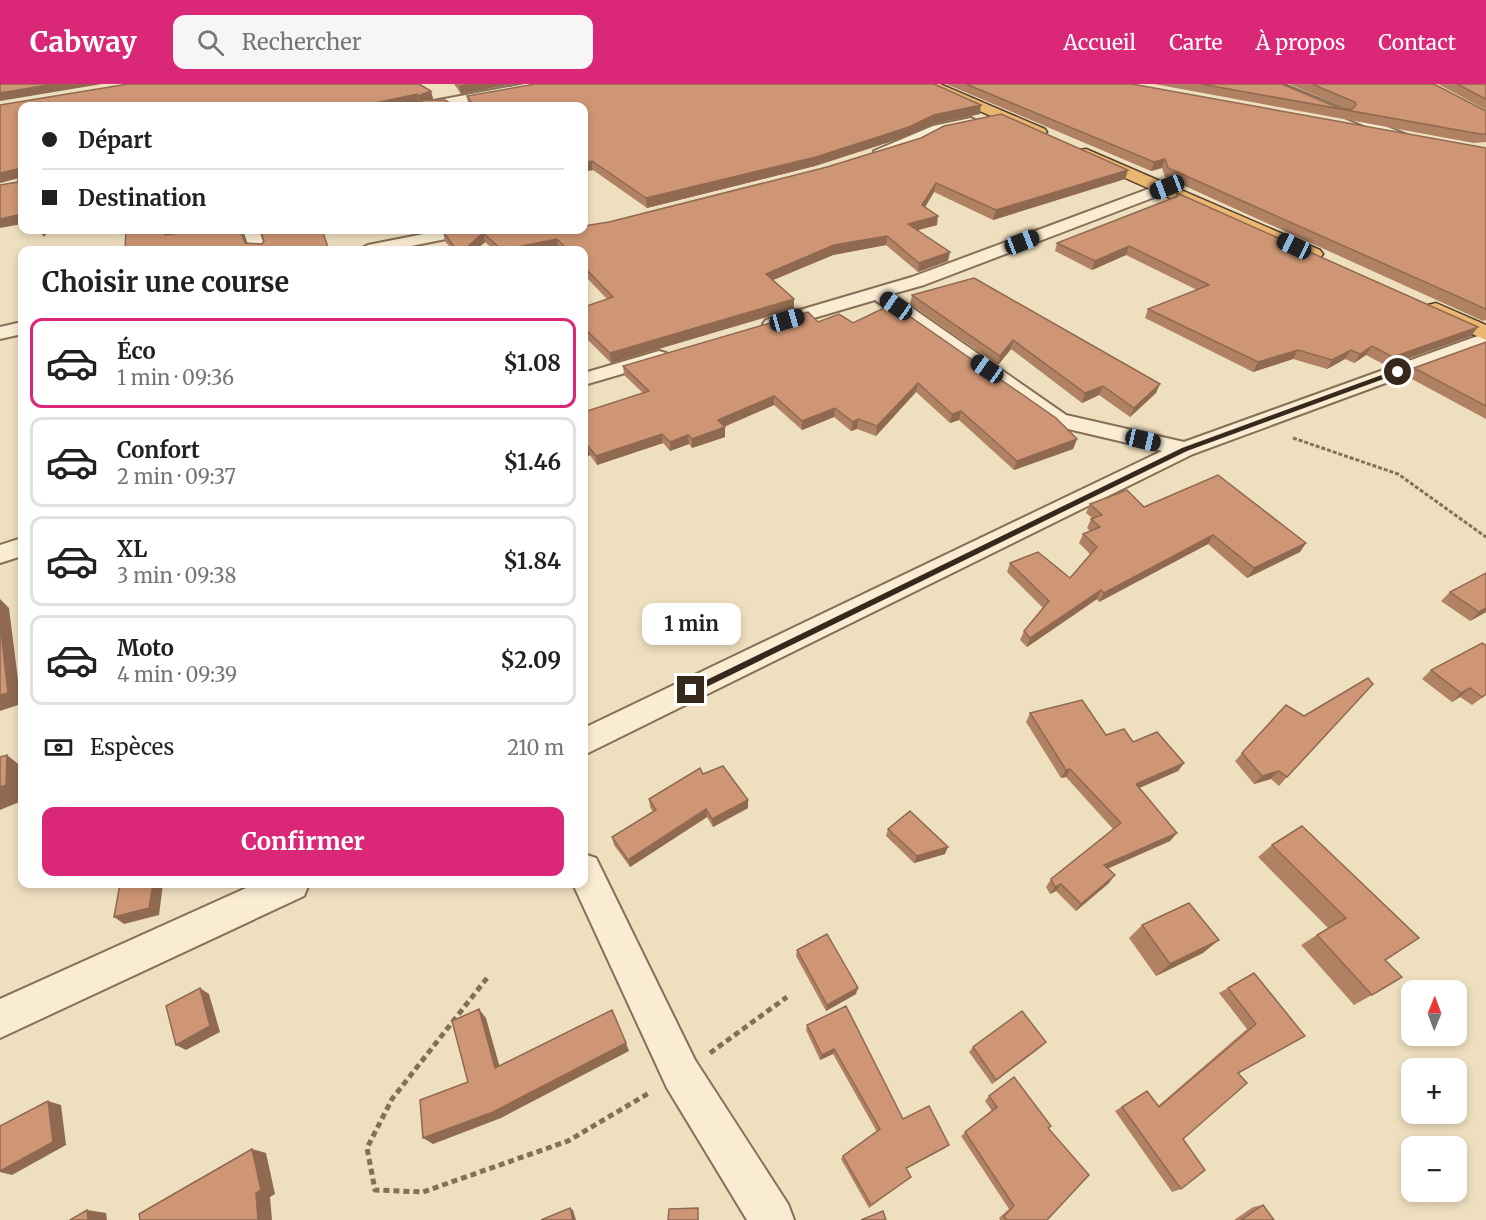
<!DOCTYPE html>
<html lang="fr">
<head>
<meta charset="utf-8">
<style>
	:root { --surface:#fff; --page:#f6f6f6; --text:#202124; --muted:#757577; --line:#e0e0e0; --accent:#db2777 }
	body { margin:0; font-family:Merriweather,serif; background:var(--page); color:var(--text); height:100vh; display:flex; flex-direction:column; font-size:22px; white-space:nowrap }
	* { box-sizing:border-box; margin:0 }
	p { font-size:20px; color:var(--muted) }
	.icon { flex:none; width:33px; height:33px; fill:none; stroke:currentColor; stroke-width:2; stroke-linecap:round; stroke-linejoin:round }
	.map { position:relative; flex:1; overflow:hidden }
	.sheet { position:absolute; left:18px; top:162px; width:570px; height:642px; display:flex; flex-direction:column; background:var(--surface); border-radius:12px; box-shadow:0 3px 9px #0003 }
	.sheet>* { flex:none }
	.hud { position:absolute; left:18px; top:18px; width:570px; height:132px; border-radius:12px; box-shadow:0 3px 9px #0003; display:grid; align-content:center; height:132px; padding:0 24px; background:var(--surface) }
	.needle { width:39px; rotate:1deg }
	.controls { position:absolute; left:1401px; top:896px; display:grid; gap:12px }
	.controls a { display:grid; place-items:center; width:66px; height:66px; border-radius:12px; background:var(--surface); box-shadow:0 3px 9px #0003; font-size:30px }
	.end { position:absolute; width:27px; height:27px; margin:-14px; border:8px solid #37281c; background:#fff; box-shadow:0 0 0 3px #fff }
	.from { border-radius:50% }
	.bubble { position:absolute; height:42px; border-radius:12px; background:var(--surface); box-shadow:0 3px 9px #0003; font-size:20px; font-weight:700; line-height:42px; text-align:center }
	.car { position:absolute; width:18px; height:36px; margin:-18px -9px; border-radius:8px; box-shadow:0 0 4px 2px #0007; background:linear-gradient(#222 24%,#8ab4d8 0 40%,#222 0 76%,#8ab4d8 0 86%,#222 0) }
	.hud b { display:flex; align-items:center; gap:21px; height:57px; font-size:22px }
	.hud b+b { border-top:2px solid var(--line) }
	.hud i { width:15px; height:15px; background:var(--text) }
	ul { padding:0; list-style:none }
	li { display:flex; align-items:center; gap:18px; height:90px; margin:0 12px 9px; padding:0 12px; border:3px solid var(--line); border-radius:12px }
	li div { flex:1 }
	li b { display:block; font-size:22px }
	li em { font-style:normal; font-weight:700 }
	li.on { border-color:var(--accent) }
	li>.icon { width:54px; height:54px; stroke-width:1.5 }
	h2 { padding:0 24px; font-size:27px; line-height:72px }
	.pay { display:flex; align-items:center; gap:15px; height:66px; padding:0 24px; font-size:22px }
	.pay p { margin-inline-start:auto }
	.cta { display:flex; gap:12px; margin-top:auto; padding:12px 24px }
	.cta a { flex:1; height:69px; border-radius:12px; background:var(--accent); color:#fff; font-size:24px; font-weight:700; line-height:69px; text-align:center }
	header { display:flex; align-items:center; gap:36px; box-sizing:border-box; height:84px; padding:0 30px; background:var(--accent); color:#fff }
	header strong { font-size:28px }
	nav { display:flex; gap:33px; margin-inline-start:auto; font-size:21px }
	.search { width:420px; height:54px; background:var(--page); display:flex; align-items:center; gap:15px; box-sizing:border-box; padding:0 21px; border-radius:12px; color:var(--muted); font-size:22px }
	.map>svg:first-child { display:block }
	.lines { fill:none; stroke-linecap:round; stroke-linejoin:round }
	.minor-casing { stroke:#876f57; stroke-width:4 }
	.trunk-casing { stroke:#553e2c; stroke-width:3 }
	.path-far1 { stroke:#876f57; stroke-width:3; stroke-dasharray:4 2; stroke-linecap:butt }
	.path { stroke:#876f57; stroke-width:5; stroke-dasharray:6 4; stroke-linecap:butt }
	.minor { fill:#f9ecd2; fill-rule:evenodd }
	.trunk { fill:#eab771; fill-rule:evenodd }
	.wall { fill:#b18164 }
	.shaded-wall { fill:#906951 }
	.building { fill:#ce9674; stroke:#906951; stroke-width:1.5 }
	.route { fill:#37281c }
</style>
</head>
<body>
<header>
<strong>Cabway</strong>
<div class="search"><svg class="icon" aria-label="search" viewBox="0 0 24 24"><circle cx="10" cy="10" r="6"/><path d="M15 15l6 6"/></svg>Rechercher</div>
<nav><a>Accueil</a><a>Carte</a><a>À propos</a><a>Contact</a></nav>
</header>
<div class="map">
<svg width="1486" height="1136" viewBox="0 0 1486 1136">
	<rect width="100%" height="100%" fill="#eedfbf"/>
	<g class="lines">
		<g class="minor-casing">
			<g id="minor">
				<path d="M 525,0 L 552,0 L 546,4 L 447,22 L 421,22 L 428,18 Z"/>
				<path d="M 1265,0 L 1282,0 L 1407,51 L 1405,54 L 1395,54 Z"/>
				<path d="M 971,34 L 978,38 L 976,41 L 942,48 L 886,70 L 876,70 L 874,67 L 933,42 Z"/>
				<path d="M 1167,98 L 1175,103 L 1173,106 L 924,201 L 892,210 L 1066,331 L 1184,358 L 1486,249 L 1486,262 L 1193,370 L 584,671 L 584,644 L 1162,367 L 1051,341 L 875,216 L 773,246 L 763,240 L 766,236 L 912,193 Z"/>
				<path d="M 243,146 L 259,146 L 266,166 L 250,166 Z"/>
				<path d="M 444,146 L 474,146 L 466,151 L 391,166 L 359,166 L 368,161 Z"/>
				<path d="M 22,238 L 22,250 L 0,255 L 0,243 Z"/>
				<path d="M 659,267 L 666,269 L 669,273 L 666,277 L 584,301 L 584,289 Z"/>
				<path d="M 22,454 L 22,472 L 0,479 L 0,461 Z"/>
				<path d="M 584,770 L 596,774 L 695,976 L 788,1120 L 794,1136 L 747,1136 L 667,1004 L 573,800 L 584,800 Z"/>
				<path d="M 255,800 L 309,800 L 304,812 L 0,954 L 0,915 Z"/>
			</g>
		</g>
		<g class="trunk-casing">
			<g id="trunk">
				<path d="M 920,0 L 940,0 L 1045,45 L 1047,48 L 1039,53 L 1033,51 Z"/>
				<path d="M 1086,65 L 1320,166 L 1323,170 L 1320,174 L 1306,174 L 1080,74 L 1078,70 L 1080,66 Z"/>
				<path d="M 1436,219 L 1486,241 L 1486,256 L 1428,231 L 1425,226 L 1428,221 Z"/>
			</g>
		</g>
		<path class="path-far1" d="M 1293,354 L 1398,390 L 1486,453"/>
		<g class="path">
			<path d="M 487,894 L 392,1015 L 367,1064 L 375,1106 L 423,1108 L 568,1057 L 649,1009"/>
			<path d="M 710,969 L 787,913"/>
		</g>
		<use href="#minor" class="minor"/>
		<use href="#trunk" class="trunk"/>
	</g>
	<g class="wall">
		<path d="M 454,0 L 513,0 L 461,10 Z"/>
		<path d="M 946,0 L 1132,0 L 1486,64 L 1486,237 L 1484,236 L 1483,237 L 1165,93 L 1162,84 L 1151,87 Z"/>
		<path d="M 1154,0 L 1282,0 L 1341,25 L 1348,25 L 1289,0 L 1434,0 L 1486,27 L 1486,58 L 1474,59 Z"/>
		<path d="M 1438,0 L 1486,0 L 1486,26 Z"/>
		<path d="M 431,7 L 433,15 L 430,16 L 455,22 L 423,22 L 422,19 L 420,20 L 419,18 L 22,22 L 22,140 L 18,94 L 0,99 L 0,21 Z"/>
		<path d="M 467,12 L 980,30 L 933,40 L 908,52 L 815,82 L 647,124 L 593,86 L 584,22 L 470,22 L 468,20 Z"/>
		<path d="M 827,83 L 1128,86 L 1125,95 L 993,136 L 934,108 L 925,123 L 937,141 L 918,146 L 948,177 L 918,188 L 886,161 L 833,171 L 773,196 L 794,215 L 794,225 L 611,279 L 584,252 L 584,223 L 607,215 L 584,191 L 584,166 L 560,166 L 558,165 L 550,166 L 494,166 L 485,158 L 476,166 L 452,166 L 445,157 L 443,148 L 584,146 L 609,138 Z"/>
		<path d="M 1177,109 L 1471,252 L 1387,282 L 1366,271 L 1354,279 L 1345,275 L 1327,285 L 1293,275 L 1253,288 L 1145,234 L 1148,225 L 1197,206 L 1126,171 L 1092,186 L 1055,167 L 1057,159 L 1175,113 Z"/>
		<path d="M 912,211 L 1156,309 L 1130,333 L 1099,311 L 1082,319 L 1011,265 L 998,281 L 910,220 Z"/>
		<path d="M 818,238 L 853,239 L 1077,355 L 1073,365 L 1014,386 L 959,336 L 950,339 L 916,308 L 876,352 L 857,345 L 851,347 L 834,333 L 802,346 L 774,321 L 724,343 L 725,353 L 692,364 L 689,360 L 670,367 L 663,359 L 597,381 L 590,371 L 584,375 L 584,328 L 643,309 L 624,291 L 623,282 Z"/>
		<path d="M 1486,258 L 1486,335 L 1408,293 L 1414,284 Z"/>
		<path d="M 1090,420 L 1144,423 L 1306,459 L 1300,468 L 1247,494 L 1208,460 L 1099,518 L 1097,515 L 1027,563 L 1020,556 L 1024,547 L 1043,524 L 1007,488 L 1010,479 L 1070,494 L 1090,470 L 1079,459 L 1083,450 L 1090,447 L 1087,444 L 1091,435 L 1092,434 L 1086,429 Z"/>
		<path d="M 1486,489 L 1486,528 L 1470,537 L 1441,517 L 1450,508 Z"/>
		<path d="M 1486,561 L 1486,611 L 1472,621 L 1460,613 L 1452,618 L 1422,595 L 1431,586 Z"/>
		<path d="M 1286,621 L 1287,693 L 1279,702 L 1271,695 L 1254,700 L 1235,677 Z"/>
		<path d="M 1030,629 L 1133,658 L 1184,679 L 1178,687 L 1139,704 L 1177,749 L 1170,757 L 1108,784 L 1109,799 L 1076,827 L 1056,807 L 1050,810 L 1046,803 L 1051,795 L 1113,745 L 1066,693 L 1061,694 L 1026,638 Z"/>
		<path d="M 703,690 L 748,724 L 713,743 L 707,733 L 630,783 L 614,761 L 612,753 L 653,728 L 650,723 L 649,715 Z"/>
		<path d="M 1302,742 L 1385,876 L 1372,911 L 1354,921 L 1301,861 L 1328,844 L 1258,773 L 1272,761 Z"/>
		<path d="M 888,745 L 945,770 L 914,779 L 886,752 Z"/>
		<path d="M 1142,841 L 1203,869 L 1156,892 L 1129,854 Z"/>
		<path d="M 797,866 L 856,910 L 826,927 L 796,872 Z"/>
		<path d="M 1228,904 L 1305,952 L 1238,989 L 1183,1055 L 1181,1105 L 1172,1108 L 1115,1027 L 1147,1007 L 1158,1022 L 1247,945 L 1219,909 Z"/>
		<path d="M 846,922 L 903,1035 L 949,1061 L 945,1064 L 906,1085 L 911,1093 L 869,1124 L 841,1075 L 843,1072 L 877,1048 L 833,970 L 820,976 L 806,946 L 807,941 Z"/>
		<path d="M 1046,958 L 992,1000 L 969,968 L 973,963 Z"/>
		<path d="M 989,1012 L 1048,1044 L 1047,1136 L 1000,1136 L 999,1134 L 1009,1125 L 961,1052 L 992,1027 L 985,1017 Z"/>
		<path d="M 1263,1121 L 1274,1136 L 1234,1136 L 1253,1123 Z"/>
	</g>
	<g class="shaded-wall">
		<path d="M 54,0 L 102,0 L 0,17 L 0,9 Z"/>
		<path d="M 467,0 L 513,0 L 461,10 L 459,2 Z"/>
		<path d="M 431,7 L 433,15 L 423,19 L 421,16 L 422,19 L 420,20 L 418,12 Z"/>
		<path d="M 417,10 L 419,18 L 397,22 L 361,22 Z"/>
		<path d="M 981,21 L 980,30 L 933,40 L 908,52 L 815,82 L 647,124 L 646,114 L 934,31 Z"/>
		<path d="M 1165,75 L 1162,84 L 1151,87 L 1154,78 Z"/>
		<path d="M 592,77 L 593,86 L 584,88 L 584,79 Z"/>
		<path d="M 18,85 L 22,93 L 0,99 L 0,89 Z"/>
		<path d="M 1128,86 L 1125,95 L 993,136 L 996,126 Z"/>
		<path d="M 936,99 L 934,108 L 921,130 L 922,121 Z"/>
		<path d="M 22,130 L 22,140 L 0,144 L 0,135 Z"/>
		<path d="M 938,132 L 937,141 L 907,149 L 908,140 Z"/>
		<path d="M 39,146 L 50,146 L 44,153 Z"/>
		<path d="M 165,146 L 168,146 L 170,159 L 165,151 Z"/>
		<path d="M 483,149 L 485,158 L 476,166 L 464,166 Z"/>
		<path d="M 887,152 L 886,161 L 833,171 L 766,199 L 766,190 L 834,161 Z"/>
		<path d="M 557,155 L 558,165 L 550,166 L 502,166 Z"/>
		<path d="M 1129,162 L 1126,171 L 1092,186 L 1095,177 Z"/>
		<path d="M 950,168 L 948,177 L 918,188 L 919,179 Z"/>
		<path d="M 794,215 L 794,225 L 611,279 L 610,269 Z"/>
		<path d="M 1478,243 L 1471,252 L 1387,282 L 1393,273 Z"/>
		<path d="M 1013,256 L 1011,265 L 998,281 L 1000,272 Z"/>
		<path d="M 1372,262 L 1366,271 L 1354,279 L 1360,270 Z"/>
		<path d="M 1298,266 L 1293,275 L 1253,288 L 1258,278 Z"/>
		<path d="M 1351,266 L 1345,275 L 1327,285 L 1332,276 Z"/>
		<path d="M 918,299 L 916,308 L 876,352 L 877,342 Z"/>
		<path d="M 1160,300 L 1156,309 L 1130,333 L 1134,324 Z"/>
		<path d="M 1103,302 L 1099,311 L 1082,319 L 1085,309 Z"/>
		<path d="M 774,312 L 774,321 L 718,345 L 718,336 Z"/>
		<path d="M 835,324 L 834,333 L 802,346 L 802,337 Z"/>
		<path d="M 961,327 L 959,336 L 950,339 L 952,330 Z"/>
		<path d="M 858,335 L 857,345 L 851,347 L 853,338 Z"/>
		<path d="M 725,343 L 725,353 L 692,364 L 692,355 Z"/>
		<path d="M 662,350 L 663,359 L 597,381 L 596,372 Z"/>
		<path d="M 688,351 L 689,360 L 670,367 L 670,358 Z"/>
		<path d="M 1077,355 L 1073,365 L 1014,386 L 1017,377 Z"/>
		<path d="M 588,362 L 590,371 L 584,375 L 584,365 Z"/>
		<path d="M 1213,451 L 1208,460 L 1099,518 L 1104,509 Z"/>
		<path d="M 1306,459 L 1300,468 L 1247,494 L 1254,484 Z"/>
		<path d="M 1101,506 L 1097,515 L 1027,563 L 1030,554 Z"/>
		<path d="M 0,515 L 9,524 L 21,620 L 0,627 Z"/>
		<path d="M 1486,524 L 1486,528 L 1470,537 L 1479,528 Z"/>
		<path d="M 1470,604 L 1460,613 L 1452,618 L 1461,609 Z"/>
		<path d="M 7,671 L 22,683 L 22,717 L 0,726 L 0,703 Z"/>
		<path d="M 1184,679 L 1178,687 L 1130,708 L 1136,700 Z"/>
		<path d="M 1070,685 L 1066,693 L 1061,694 L 1066,686 Z"/>
		<path d="M 1279,687 L 1271,695 L 1254,700 L 1262,692 Z"/>
		<path d="M 748,716 L 748,724 L 713,743 L 712,735 Z"/>
		<path d="M 706,725 L 707,733 L 630,783 L 628,776 Z"/>
		<path d="M 1177,749 L 1170,757 L 1098,789 L 1104,781 Z"/>
		<path d="M 948,763 L 945,770 L 914,779 L 917,772 Z"/>
		<path d="M 1115,791 L 1109,799 L 1076,827 L 1081,820 Z"/>
		<path d="M 153,800 L 163,800 L 159,831 L 124,840 L 114,833 Z"/>
		<path d="M 1061,800 L 1056,807 L 1050,810 L 1055,803 Z"/>
		<path d="M 1219,856 L 1203,869 L 1156,892 L 1170,880 Z"/>
		<path d="M 200,904 L 209,910 L 220,948 L 186,966 L 176,961 Z"/>
		<path d="M 858,904 L 856,910 L 826,927 L 827,921 Z"/>
		<path d="M 479,925 L 486,934 L 502,991 L 495,984 Z"/>
		<path d="M 1046,958 L 1041,963 L 992,1000 L 996,996 Z"/>
		<path d="M 626,959 L 629,967 L 501,1034 L 433,1060 L 423,1054 Z"/>
		<path d="M 834,965 L 833,970 L 820,976 L 822,971 Z"/>
		<path d="M 48,1017 L 61,1021 L 66,1061 L 12,1091 L 0,1088 L 0,1087 Z"/>
		<path d="M 949,1061 L 945,1064 L 902,1087 L 906,1084 Z"/>
		<path d="M 252,1065 L 266,1069 L 275,1110 L 270,1113 L 272,1136 L 258,1136 Z"/>
		<path d="M 570,1124 L 573,1126 L 576,1136 L 573,1136 Z"/>
		<path d="M 87,1126 L 106,1129 L 107,1136 L 88,1136 Z"/>
	</g>
	<g class="building">
		<path d="M 0,0 L 54,0 L 0,9 Z"/>
		<path d="M 128,0 L 419,0 L 431,7 L 418,12 L 417,10 L 361,22 L 22,22 L 22,130 L 0,135 L 0,101 L 18,98 L 18,85 L 0,89 L 0,21 Z"/>
		<path d="M 535,0 L 934,0 L 981,21 L 934,31 L 909,43 L 816,73 L 646,114 L 592,77 L 584,79 L 584,22 L 474,22 L 467,12 Z"/>
		<path d="M 966,0 L 1132,0 L 1486,64 L 1486,225 L 1168,84 L 1165,75 L 1154,78 Z"/>
		<path d="M 1201,0 L 1282,0 L 1341,25 L 1352,25 L 1356,21 L 1355,18 L 1312,0 L 1434,0 L 1486,27 L 1486,50 L 1480,50 Z"/>
		<path d="M 1457,0 L 1486,0 L 1486,15 Z"/>
		<path d="M 421,16 L 445,16 L 455,22 L 426,22 Z"/>
		<path d="M 1001,30 L 1128,86 L 996,126 L 936,99 L 922,121 L 938,132 L 908,140 L 950,168 L 919,179 L 887,152 L 834,161 L 766,190 L 794,215 L 610,269 L 584,244 L 584,223 L 613,213 L 584,183 L 584,166 L 568,166 L 557,155 L 502,166 L 483,149 L 464,166 L 457,166 L 443,148 L 455,146 L 584,146 L 584,142 L 609,138 L 827,83 L 921,54 L 944,42 Z"/>
		<path d="M 1177,109 L 1478,243 L 1393,273 L 1372,262 L 1360,270 L 1351,266 L 1332,276 L 1298,266 L 1258,278 L 1148,225 L 1209,201 L 1129,162 L 1095,177 L 1057,159 L 1178,112 Z"/>
		<path d="M 126,146 L 165,146 L 165,151 L 203,146 L 240,146 L 245,159 L 262,160 L 264,157 L 260,146 L 322,146 L 329,166 L 125,166 Z"/>
		<path d="M 974,194 L 1160,300 L 1134,324 L 1103,302 L 1085,309 L 1013,256 L 1000,272 L 912,211 Z"/>
		<path d="M 892,220 L 1056,334 L 1077,355 L 1017,377 L 961,327 L 952,330 L 918,299 L 877,342 L 858,335 L 853,338 L 835,324 L 802,337 L 774,312 L 718,336 L 725,343 L 692,355 L 688,351 L 670,358 L 662,350 L 596,372 L 588,362 L 584,365 L 584,328 L 649,307 L 623,282 L 808,228 L 818,238 L 839,230 L 853,239 Z"/>
		<path d="M 1486,258 L 1486,322 L 1414,284 Z"/>
		<path d="M 1218,391 L 1306,459 L 1254,484 L 1213,451 L 1104,509 L 1101,506 L 1030,554 L 1024,547 L 1049,517 L 1010,479 L 1038,468 L 1070,494 L 1097,463 L 1083,450 L 1100,443 L 1091,435 L 1102,431 L 1090,420 L 1127,406 L 1144,423 Z"/>
		<path d="M 1486,489 L 1486,524 L 1479,528 L 1450,508 Z"/>
		<path d="M 0,538 L 8,609 L 0,611 Z"/>
		<path d="M 1482,559 L 1486,561 L 1486,610 L 1482,613 L 1470,604 L 1461,609 L 1431,586 Z"/>
		<path d="M 1368,594 L 1373,600 L 1287,693 L 1279,687 L 1262,692 L 1242,669 L 1286,621 L 1304,632 Z"/>
		<path d="M 1082,616 L 1106,651 L 1124,645 L 1133,658 L 1157,648 L 1184,679 L 1136,700 L 1177,749 L 1104,781 L 1115,791 L 1081,820 L 1061,800 L 1055,803 L 1051,795 L 1121,739 L 1070,685 L 1066,686 L 1030,629 Z"/>
		<path d="M 7,671 L 6,701 L 0,703 L 0,673 Z"/>
		<path d="M 723,682 L 748,716 L 712,735 L 706,725 L 628,776 L 612,753 L 656,726 L 649,715 L 700,684 L 703,690 Z"/>
		<path d="M 910,727 L 948,763 L 917,772 L 888,745 Z"/>
		<path d="M 1302,742 L 1419,854 L 1385,876 L 1402,893 L 1372,911 L 1317,851 L 1346,834 L 1272,761 Z"/>
		<path d="M 120,800 L 153,800 L 149,824 L 114,833 Z"/>
		<path d="M 1189,819 L 1219,856 L 1170,880 L 1142,841 Z"/>
		<path d="M 827,850 L 858,904 L 827,921 L 797,866 Z"/>
		<path d="M 1254,889 L 1305,952 L 1238,989 L 1247,999 L 1183,1055 L 1205,1086 L 1181,1105 L 1122,1023 L 1147,1007 L 1159,1023 L 1256,940 L 1228,904 Z"/>
		<path d="M 200,904 L 210,942 L 176,961 L 166,922 Z"/>
		<path d="M 846,922 L 903,1035 L 929,1022 L 949,1061 L 906,1084 L 911,1093 L 871,1121 L 843,1072 L 880,1045 L 834,965 L 822,971 L 807,941 Z"/>
		<path d="M 479,925 L 495,984 L 612,926 L 626,959 L 493,1028 L 423,1054 L 420,1016 L 468,998 L 452,937 Z"/>
		<path d="M 1022,927 L 1046,958 L 996,996 L 973,963 Z"/>
		<path d="M 1014,993 L 1051,1042 L 1048,1044 L 1089,1091 L 1047,1136 L 1007,1136 L 1004,1132 L 1014,1122 L 965,1048 L 997,1023 L 989,1012 Z"/>
		<path d="M 48,1017 L 53,1058 L 0,1087 L 0,1042 Z"/>
		<path d="M 252,1065 L 261,1106 L 256,1109 L 258,1136 L 140,1136 L 139,1130 Z"/>
		<path d="M 1263,1121 L 1274,1136 L 1241,1136 Z"/>
		<path d="M 570,1124 L 573,1136 L 541,1136 Z"/>
		<path d="M 698,1124 L 698,1136 L 668,1136 L 669,1125 Z"/>
		<path d="M 87,1126 L 88,1136 L 70,1136 Z"/>
		<path d="M 883,1127 L 886,1136 L 861,1136 Z"/>
	</g>
	<path class="route" d="M 1398,285 L 1400,289 L 1187,367 L 694,609 L 691,610 L 686,606 L 1182,364 Z"/>
</svg>
<div class="controls">
<a><svg class="needle" viewBox="-14 -14 28 28"><path d="M0-13l5 13h-10z" fill="#e53935"/><path d="M0 13l5-13h-10z" fill="#757577"/></svg></a>
<a>+</a>
<a>−</a>
</div>
<i class="end from" style="left:1398px;top:288px"></i>
<i class="end" style="left:691px;top:606px"></i>
<div class="bubble" style="left:642px;top:519px;width:99px">1 min</div>
<i class="car" style="left:1167px;top:103px;rotate:249deg"></i>
<i class="car" style="left:1022px;top:158px;rotate:69deg"></i>
<i class="car" style="left:1294px;top:162px;rotate:295deg"></i>
<i class="car" style="left:896px;top:222px;rotate:305deg"></i>
<i class="car" style="left:787px;top:236px;rotate:74deg"></i>
<i class="car" style="left:987px;top:285px;rotate:305deg"></i>
<i class="car" style="left:1143px;top:356px;rotate:103deg"></i>
<div class="hud">
<b><i class="from"></i>Départ</b>
<b><i></i>Destination</b>
</div>
<section class="sheet">
<h2>Choisir une course</h2>
<ul>
<li class="on"><svg class="icon" aria-label="car" viewBox="0 0 24 24"><path d="M5 17H2v-5l4-1 3-4h7l3 4 3 1v5h-3M9 17h6M6 11h13"/><circle cx="7" cy="17" r="2"/><circle cx="17" cy="17" r="2"/></svg><div><b>Éco</b><p>1 min · 09:36</p></div><em>$1.08</em></li>
<li><svg class="icon" aria-label="car" viewBox="0 0 24 24"><path d="M5 17H2v-5l4-1 3-4h7l3 4 3 1v5h-3M9 17h6M6 11h13"/><circle cx="7" cy="17" r="2"/><circle cx="17" cy="17" r="2"/></svg><div><b>Confort</b><p>2 min · 09:37</p></div><em>$1.46</em></li>
<li><svg class="icon" aria-label="car" viewBox="0 0 24 24"><path d="M5 17H2v-5l4-1 3-4h7l3 4 3 1v5h-3M9 17h6M6 11h13"/><circle cx="7" cy="17" r="2"/><circle cx="17" cy="17" r="2"/></svg><div><b>XL</b><p>3 min · 09:38</p></div><em>$1.84</em></li>
<li><svg class="icon" aria-label="car" viewBox="0 0 24 24"><path d="M5 17H2v-5l4-1 3-4h7l3 4 3 1v5h-3M9 17h6M6 11h13"/><circle cx="7" cy="17" r="2"/><circle cx="17" cy="17" r="2"/></svg><div><b>Moto</b><p>4 min · 09:39</p></div><em>$2.09</em></li>
</ul>
<div class="pay"><svg class="icon" aria-label="cash" viewBox="0 0 24 24"><path d="M3 7h18v10H3z"/><circle cx="12" cy="12" r="2"/></svg>Espèces<p>210 m</p></div>
<div class="cta"><a>Confirmer</a></div>
</section>
</div>
</body>
</html>
